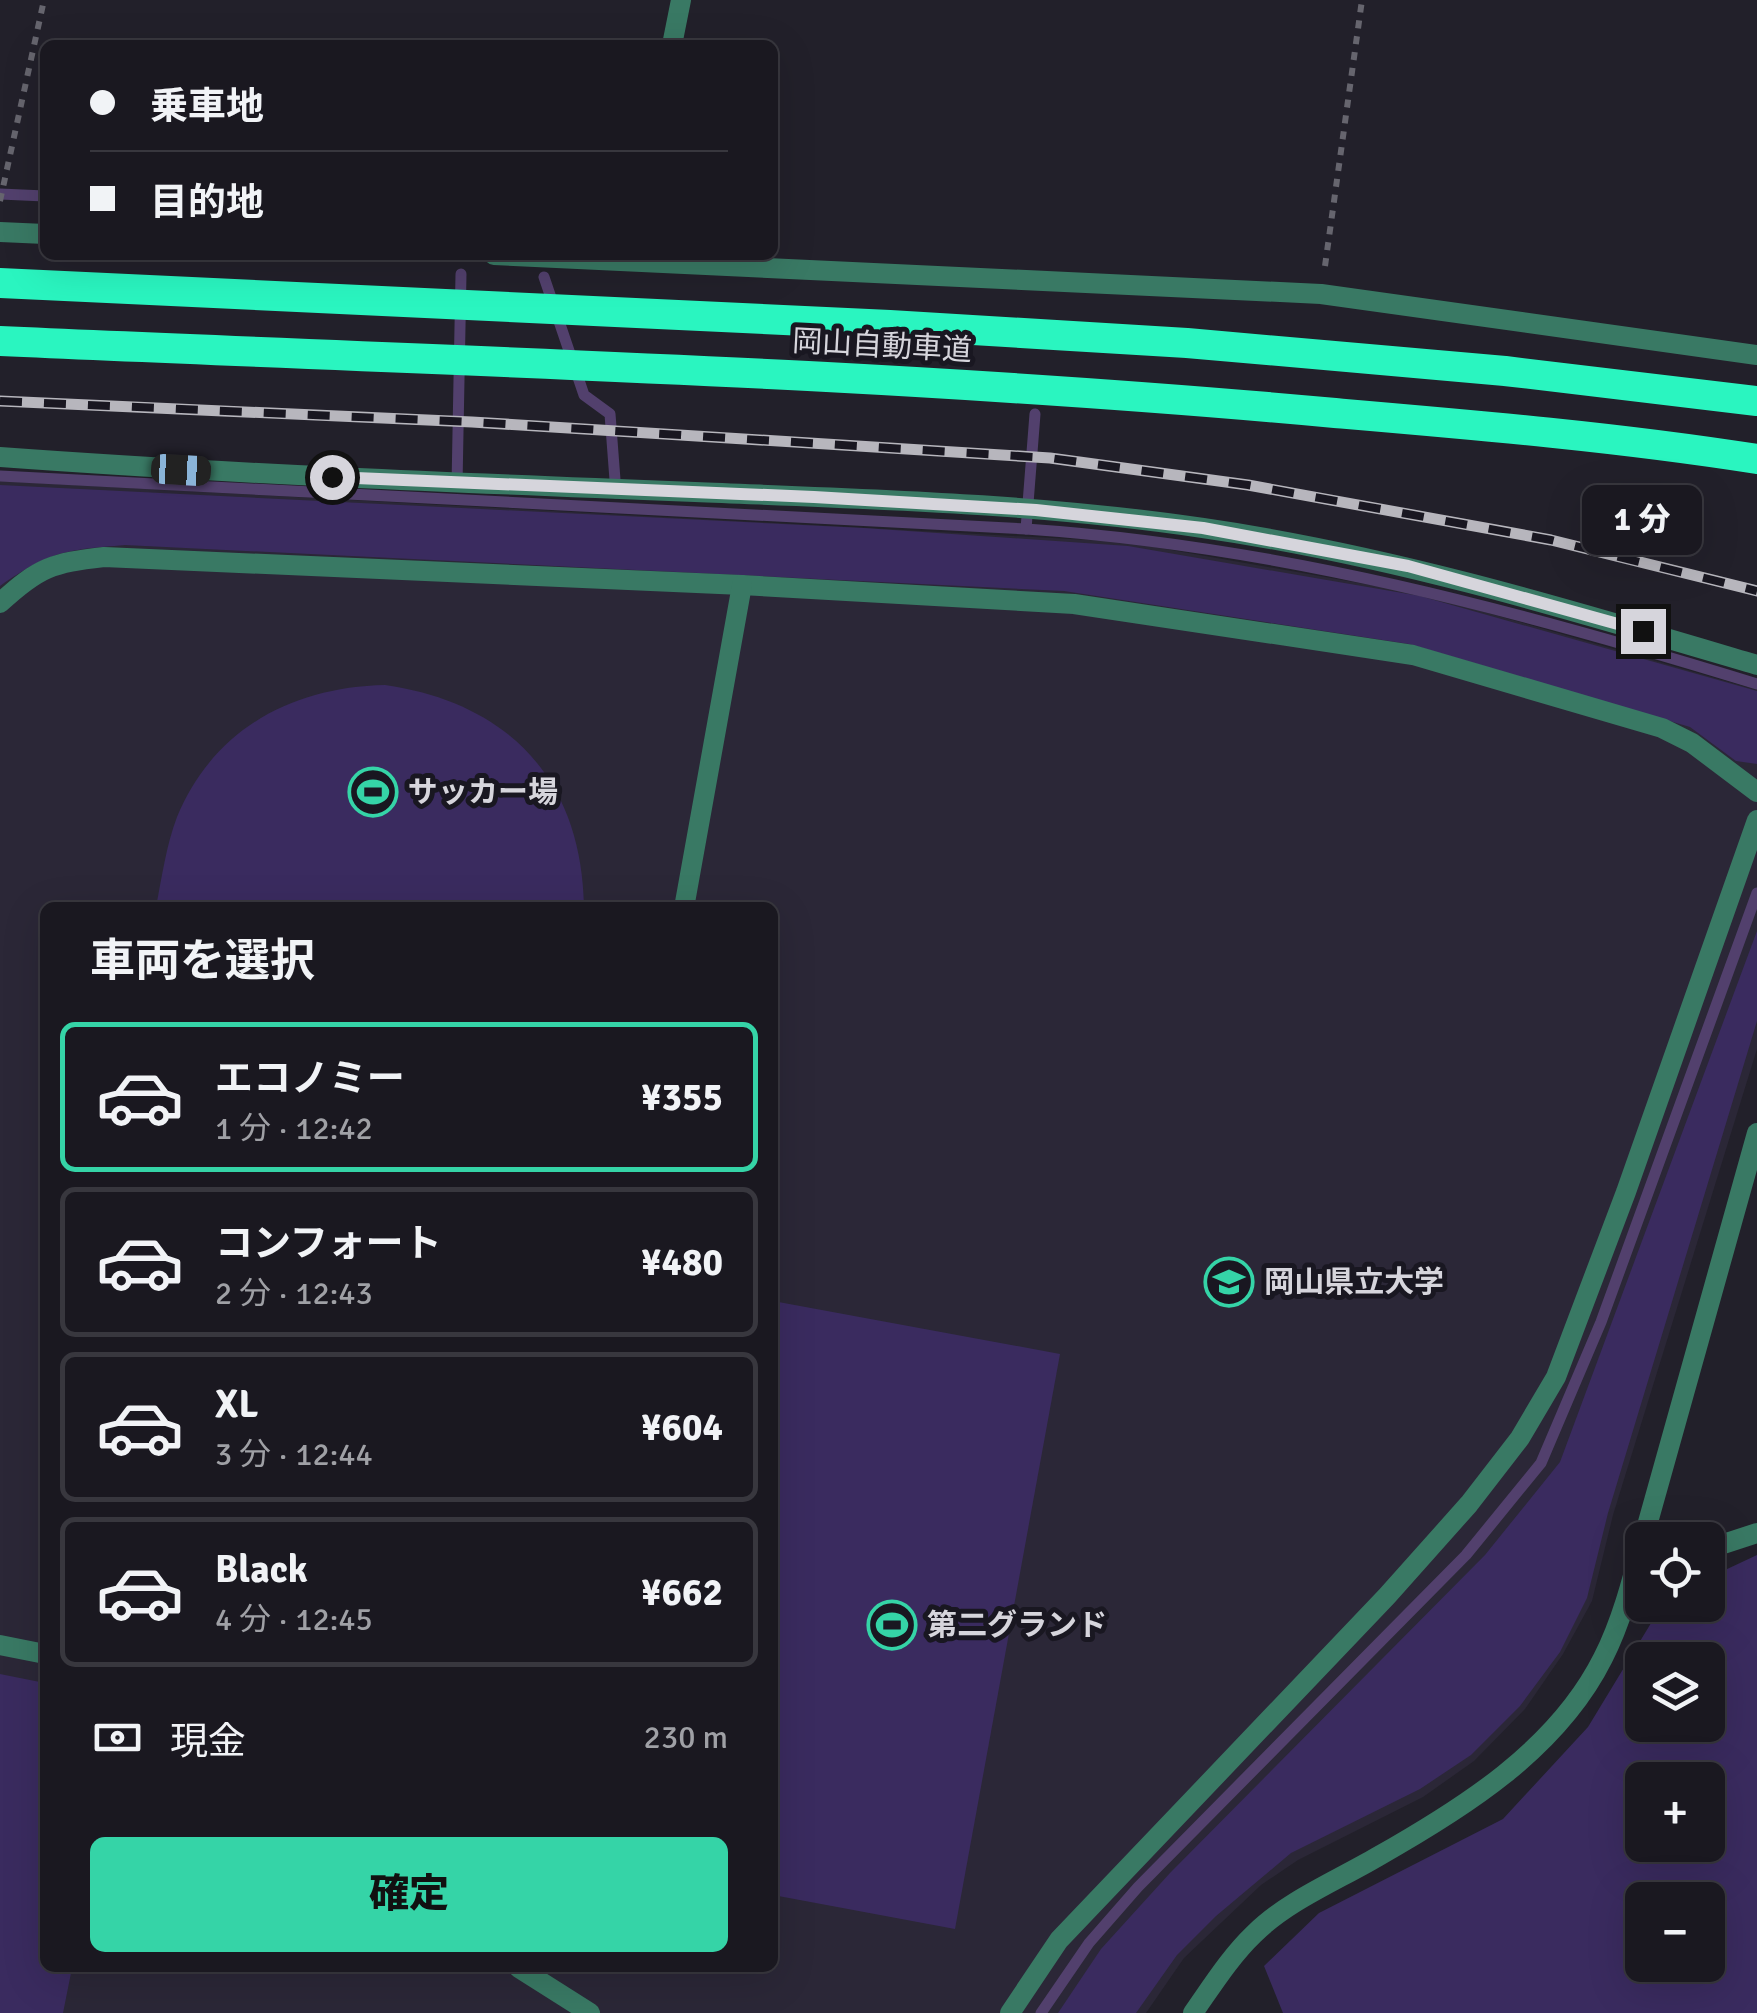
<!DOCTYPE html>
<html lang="ja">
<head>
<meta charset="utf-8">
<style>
	:root { --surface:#1a1820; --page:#232129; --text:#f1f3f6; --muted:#9fa0a5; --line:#38373e; --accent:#35d4a7 }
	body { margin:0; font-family:Signika,"Noto Sans JP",sans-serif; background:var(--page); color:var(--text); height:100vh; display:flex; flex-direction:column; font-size:38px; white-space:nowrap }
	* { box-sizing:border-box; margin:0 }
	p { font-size:32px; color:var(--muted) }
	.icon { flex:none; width:55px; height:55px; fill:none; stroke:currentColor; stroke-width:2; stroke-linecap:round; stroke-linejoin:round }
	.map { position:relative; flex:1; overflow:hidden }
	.details { position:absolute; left:40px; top:902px; width:738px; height:1070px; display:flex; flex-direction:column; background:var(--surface); border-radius:15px; box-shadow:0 10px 40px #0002,0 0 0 2px var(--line) }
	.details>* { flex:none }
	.banner { position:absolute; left:40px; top:40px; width:738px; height:220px; border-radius:15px; box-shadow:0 10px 40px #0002,0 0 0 2px var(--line); display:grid; align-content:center; height:220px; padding:0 50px; background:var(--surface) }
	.tools { position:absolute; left:1625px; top:1522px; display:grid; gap:20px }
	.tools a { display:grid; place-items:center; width:100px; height:100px; border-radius:15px; background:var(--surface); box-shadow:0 10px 40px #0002,0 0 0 2px var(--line); font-size:50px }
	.end { position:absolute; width:45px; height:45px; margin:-22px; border:12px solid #d6d5dc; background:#111; box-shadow:0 0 0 5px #111 }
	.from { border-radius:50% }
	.bubble { position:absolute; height:70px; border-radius:15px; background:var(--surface); box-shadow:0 10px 40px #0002,0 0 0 2px var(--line); font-size:32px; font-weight:800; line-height:70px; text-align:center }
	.car { position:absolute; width:30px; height:60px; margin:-30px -15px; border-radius:12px; box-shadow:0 0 8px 2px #0007; background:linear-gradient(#222 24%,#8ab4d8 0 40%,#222 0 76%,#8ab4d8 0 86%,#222 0) }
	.banner b { display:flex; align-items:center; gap:35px; height:95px; font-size:38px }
	.banner b+b { border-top:2px solid var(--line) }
	.banner i { width:25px; height:25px; background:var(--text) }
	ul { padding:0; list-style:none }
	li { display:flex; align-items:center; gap:30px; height:150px; margin:0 20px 15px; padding:0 30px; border:5px solid var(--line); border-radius:15px }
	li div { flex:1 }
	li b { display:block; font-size:38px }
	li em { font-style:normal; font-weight:800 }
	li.selected { border-color:var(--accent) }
	li>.icon { width:90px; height:90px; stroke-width:1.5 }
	h2 { padding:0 50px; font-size:45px; line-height:120px }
	.pay { display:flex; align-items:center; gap:25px; height:110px; padding:0 50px; font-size:38px }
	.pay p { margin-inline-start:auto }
	.action { display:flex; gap:20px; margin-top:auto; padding:20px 50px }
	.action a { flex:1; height:115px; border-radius:15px; background:var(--accent); color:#111; font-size:40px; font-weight:800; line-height:115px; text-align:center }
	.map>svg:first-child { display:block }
	.built { fill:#2b2737; fill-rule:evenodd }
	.green { fill:#3a2b5f; fill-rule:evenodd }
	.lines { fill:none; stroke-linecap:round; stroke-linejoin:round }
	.stream { stroke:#52406d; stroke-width:11 }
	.path { stroke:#66656e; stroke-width:6; stroke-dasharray:8 8; stroke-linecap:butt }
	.lane { stroke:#397964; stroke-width:20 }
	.street { stroke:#397964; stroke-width:20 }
	.highway { stroke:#2af5c0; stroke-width:30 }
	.rail-casing { stroke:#b7b6bd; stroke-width:11 }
	.rail { stroke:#191721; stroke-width:8; stroke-dasharray:22; stroke-linecap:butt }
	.route { stroke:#d6d5dc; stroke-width:12 }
	.labels { text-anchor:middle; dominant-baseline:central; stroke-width:10; stroke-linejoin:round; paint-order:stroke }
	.street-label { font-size:30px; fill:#d6d5dc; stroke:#191721 }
	.poi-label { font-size:30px; font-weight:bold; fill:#d6d5dc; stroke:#191721; text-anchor:start }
</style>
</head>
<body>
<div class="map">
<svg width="1757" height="2013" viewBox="0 0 1757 2013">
	<rect width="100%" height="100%" fill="#22202a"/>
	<path class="built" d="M 0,481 L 1126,542 L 1422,594 L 1757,690 L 1757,1049 L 1613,1515 L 1592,1601 L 1563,1654 L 1525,1709 L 1474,1761 L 1423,1797 L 1298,1860 L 1261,1885 L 1184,1958 L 1146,2013 L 0,2013 ZM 45,908 L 772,908 L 772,1968 L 45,1968 Z"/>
	<g class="green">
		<path d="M 0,485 L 864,528 L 1128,546 L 1420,596 L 1757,691 L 1757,764 L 1736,761 L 1690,727 L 1409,644 L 1064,591 L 125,545 C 65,550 50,551 0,586 Z"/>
		<path d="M 385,685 C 510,703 582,781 584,907 L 156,907 C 162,877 166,846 177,817 C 214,728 293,687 385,685 Z"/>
		<path d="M 1757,931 L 1757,1021 L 1608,1513 L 1587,1598 L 1560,1652 L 1520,1706 L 1471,1755 L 1420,1789 L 1291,1853 L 1216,1916 L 1177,1955 L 1136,2013 L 1058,2013 L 1101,1949 L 1170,1873 L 1485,1555 L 1560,1462 Z"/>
		<path d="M 773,1301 L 1060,1354 L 955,1929 L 773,1895 Z"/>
		<path d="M 1757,1555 L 1757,2013 L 1283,2013 L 1264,1966 L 1319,1913 L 1503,1819 L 1588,1727 L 1662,1605 L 1708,1605 L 1708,1578 ZM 1708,1660 L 1708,1725 L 1642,1725 L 1642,1660 ZM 1708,1780 L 1708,1845 L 1642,1845 L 1642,1780 ZM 1708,1900 L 1708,1965 L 1642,1965 L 1642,1900 Z"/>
		<path d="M 0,1674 L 45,1683 L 45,1968 L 72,1968 L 63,2013 L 0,2013 Z"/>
	</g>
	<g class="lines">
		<g class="stream">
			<path d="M 0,194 L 45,196"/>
			<path d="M 544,277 L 584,395 L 610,414 L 616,493"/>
			<path d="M 0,476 L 1026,529 C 1278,546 1517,610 1757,684"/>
			<path d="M 457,485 L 461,274"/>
			<path d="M 1026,529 L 1035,414"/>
			<path d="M 1041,2013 L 1089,1943 L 1138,1887 L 1466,1555 L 1541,1463 L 1601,1322 L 1757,893"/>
		</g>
		<g class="path">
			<path d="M 0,201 L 44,0"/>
			<path d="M 1325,266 L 1362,0"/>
		</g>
		<g class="lane">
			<path d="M 0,603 C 39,567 52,563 104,557 L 742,585 L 1074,604 L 1413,655 L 1662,728 L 1692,743 L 1757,792"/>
			<path d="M 684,908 L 742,585"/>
			<path d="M 0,1645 L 45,1654"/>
			<path d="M 519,1968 L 590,2013"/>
			<path d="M 1010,2013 L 1059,1940 L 1387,1596 L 1469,1504 L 1520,1438 L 1556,1377 L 1626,1192 L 1757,820"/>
		</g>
		<g class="street">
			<path d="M 672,45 L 681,0"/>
			<path d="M 0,232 L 45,234"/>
			<path d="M 494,255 L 1321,294 L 1757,355"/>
			<path d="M 0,457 C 232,474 463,483 695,492 C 864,499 1036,503 1203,528 C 1391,555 1575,611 1757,665"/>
			<path d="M 1643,1540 L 1757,1133"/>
			<path d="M 1708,1549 L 1757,1533"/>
			<path d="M 1193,2013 C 1212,1986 1230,1957 1254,1934 C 1287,1901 1336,1881 1377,1857 C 1462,1809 1557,1750 1603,1658 C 1621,1623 1632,1581 1642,1542"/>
		</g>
		<g class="highway">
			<path d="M 0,283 L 890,325 L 1187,343 L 1505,371 L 1757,401"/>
			<path d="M 0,341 C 445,361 891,372 1335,413 C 1475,425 1617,437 1757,459"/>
		</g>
		<g class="rail-casing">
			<path id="rail" d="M 0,401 L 472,422 L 1050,458 L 1248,485 L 1551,540 L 1757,591"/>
		</g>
		<use href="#rail" class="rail"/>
	</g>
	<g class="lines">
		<path class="route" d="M 332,477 L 814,497 L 1036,510 L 1203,528 L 1408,566 L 1643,631"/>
	</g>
	<defs>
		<g id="stadium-ring" transform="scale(2.5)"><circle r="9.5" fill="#191721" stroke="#35d4a7" stroke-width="1.5"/><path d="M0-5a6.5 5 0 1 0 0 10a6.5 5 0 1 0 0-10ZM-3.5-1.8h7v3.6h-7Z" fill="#35d4a7"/></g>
		<g id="university-ring" transform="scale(2.5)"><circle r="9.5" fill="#191721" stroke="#35d4a7" stroke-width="1.5"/><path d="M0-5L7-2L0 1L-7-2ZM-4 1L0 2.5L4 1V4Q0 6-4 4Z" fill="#35d4a7"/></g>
	</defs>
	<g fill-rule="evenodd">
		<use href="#stadium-ring" x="373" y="792"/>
		<use href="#university-ring" x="1229" y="1282"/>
		<use href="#stadium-ring" x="892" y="1625"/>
	</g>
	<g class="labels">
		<g class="street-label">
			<text transform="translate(882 346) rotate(3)">岡山自動車道</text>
		</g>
		<g class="poi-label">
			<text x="408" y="792">サッカー場</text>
			<text x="1264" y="1282">岡山県立大学</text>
			<text x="927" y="1625">第二グランド</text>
		</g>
	</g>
</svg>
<div class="tools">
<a><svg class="icon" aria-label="locate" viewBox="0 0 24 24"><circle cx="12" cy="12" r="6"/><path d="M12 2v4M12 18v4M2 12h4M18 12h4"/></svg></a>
<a><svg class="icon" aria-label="layers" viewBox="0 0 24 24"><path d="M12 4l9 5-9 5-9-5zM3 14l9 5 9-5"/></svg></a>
<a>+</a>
<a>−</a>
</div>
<i class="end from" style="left:332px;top:477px"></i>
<i class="end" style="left:1643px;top:631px"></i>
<div class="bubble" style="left:1582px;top:485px;width:120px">1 分</div>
<i class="car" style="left:181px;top:470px;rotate:93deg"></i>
<div class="banner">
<b><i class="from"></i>乗車地</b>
<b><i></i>目的地</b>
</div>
<section class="details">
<h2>車両を選択</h2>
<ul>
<li class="selected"><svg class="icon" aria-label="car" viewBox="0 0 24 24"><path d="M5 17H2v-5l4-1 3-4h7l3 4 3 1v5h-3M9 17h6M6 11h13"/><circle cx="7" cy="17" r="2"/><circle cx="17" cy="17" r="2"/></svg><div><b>エコノミー</b><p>1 分 · 12:42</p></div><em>¥355</em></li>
<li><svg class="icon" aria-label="car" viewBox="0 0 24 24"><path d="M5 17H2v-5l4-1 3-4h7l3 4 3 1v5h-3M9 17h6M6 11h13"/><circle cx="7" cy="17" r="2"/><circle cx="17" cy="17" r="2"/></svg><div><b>コンフォート</b><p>2 分 · 12:43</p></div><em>¥480</em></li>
<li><svg class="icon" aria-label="car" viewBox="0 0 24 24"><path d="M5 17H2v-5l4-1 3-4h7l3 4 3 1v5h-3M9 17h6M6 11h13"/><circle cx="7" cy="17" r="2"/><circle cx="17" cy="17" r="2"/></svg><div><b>XL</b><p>3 分 · 12:44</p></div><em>¥604</em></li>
<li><svg class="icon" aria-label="car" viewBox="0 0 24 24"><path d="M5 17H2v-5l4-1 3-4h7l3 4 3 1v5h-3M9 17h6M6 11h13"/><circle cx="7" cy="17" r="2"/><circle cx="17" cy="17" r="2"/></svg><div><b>Black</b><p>4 分 · 12:45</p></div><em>¥662</em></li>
</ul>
<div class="pay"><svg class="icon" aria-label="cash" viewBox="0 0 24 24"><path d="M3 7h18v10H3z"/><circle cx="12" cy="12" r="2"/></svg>現金<p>230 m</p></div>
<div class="action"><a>確定</a></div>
</section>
</div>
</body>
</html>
